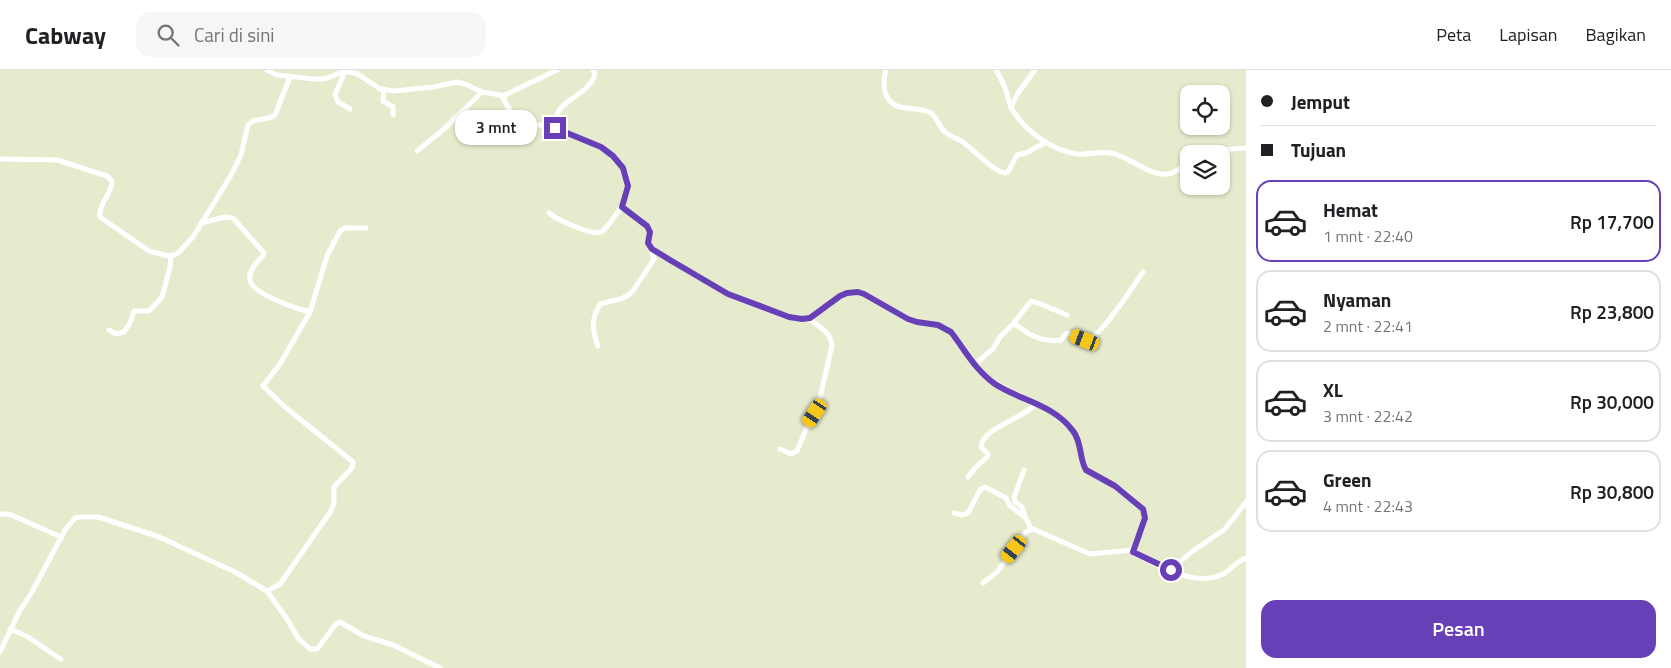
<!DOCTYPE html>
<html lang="id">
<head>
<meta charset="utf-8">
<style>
	:root { --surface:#fff; --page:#f6f6f6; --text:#202124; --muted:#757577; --line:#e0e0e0; --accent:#6740b8 }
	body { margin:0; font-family:"Titillium Web",sans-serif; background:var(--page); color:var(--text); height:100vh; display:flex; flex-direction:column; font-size:19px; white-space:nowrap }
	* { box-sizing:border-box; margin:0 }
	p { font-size:16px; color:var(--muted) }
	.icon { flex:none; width:28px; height:28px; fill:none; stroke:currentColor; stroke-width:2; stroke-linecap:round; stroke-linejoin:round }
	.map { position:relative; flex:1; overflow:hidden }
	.drawer { display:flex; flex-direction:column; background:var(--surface); width:425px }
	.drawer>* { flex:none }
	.banner { display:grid; align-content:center; height:110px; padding:0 15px; background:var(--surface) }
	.buttons { position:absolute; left:1180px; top:15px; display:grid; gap:10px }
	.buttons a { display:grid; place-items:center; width:50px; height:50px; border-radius:10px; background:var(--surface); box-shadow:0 1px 4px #0004; font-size:25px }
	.end { position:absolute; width:22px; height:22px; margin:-11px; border:6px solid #6740b8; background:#fff; box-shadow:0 0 0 2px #fff }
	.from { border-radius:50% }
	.bubble { position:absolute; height:35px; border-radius:15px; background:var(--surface); box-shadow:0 1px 4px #0004; font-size:16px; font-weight:600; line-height:35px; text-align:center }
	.car { position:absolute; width:15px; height:30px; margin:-15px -8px; border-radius:6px; box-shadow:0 0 4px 1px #0007; background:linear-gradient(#f5c518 24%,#345 0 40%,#f5c518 0 76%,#345 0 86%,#f5c518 0) }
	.banner b { display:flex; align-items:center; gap:18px; height:48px; font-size:19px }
	.banner b+b { border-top:1px solid var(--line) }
	.banner i { width:12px; height:12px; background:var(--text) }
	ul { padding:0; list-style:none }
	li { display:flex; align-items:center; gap:15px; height:82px; margin:0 10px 8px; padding:0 5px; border:2px solid var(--line); border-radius:15px }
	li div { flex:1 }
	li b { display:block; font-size:19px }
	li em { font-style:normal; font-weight:600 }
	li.current { border-color:var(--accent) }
	li>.icon { width:45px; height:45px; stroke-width:1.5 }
	.button { display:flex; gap:10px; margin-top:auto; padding:10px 15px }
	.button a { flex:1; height:58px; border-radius:15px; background:var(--accent); color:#fff; font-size:20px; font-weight:600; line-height:58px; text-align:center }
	header { display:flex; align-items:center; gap:30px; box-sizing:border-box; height:70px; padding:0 25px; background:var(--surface); border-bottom:1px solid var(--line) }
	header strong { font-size:24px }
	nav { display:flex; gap:28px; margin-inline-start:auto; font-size:18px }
	.search { width:350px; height:45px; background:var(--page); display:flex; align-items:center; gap:12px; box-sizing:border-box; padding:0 18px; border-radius:15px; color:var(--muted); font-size:19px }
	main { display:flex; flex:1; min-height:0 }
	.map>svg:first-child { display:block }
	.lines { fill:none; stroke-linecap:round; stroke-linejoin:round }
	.street { stroke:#fff; stroke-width:5 }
	.route { stroke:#6740b8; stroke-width:6 }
</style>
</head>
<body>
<header>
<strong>Cabway</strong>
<div class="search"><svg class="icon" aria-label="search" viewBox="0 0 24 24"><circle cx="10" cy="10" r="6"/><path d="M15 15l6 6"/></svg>Cari di sini</div>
<nav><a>Peta</a><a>Lapisan</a><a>Bagikan</a></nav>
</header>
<main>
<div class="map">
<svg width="1246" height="598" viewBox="0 0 1246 598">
	<rect width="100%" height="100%" fill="#e7ebcd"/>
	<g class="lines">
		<g class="street">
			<path d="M 267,0 L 277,5 L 314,9 L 325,9 L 345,1 L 358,4 L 380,19 L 394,21 L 433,17 L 457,12 L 465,14 L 482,22 L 501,25 C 507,33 510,45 519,50 C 529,56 542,54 553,57 C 562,59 570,64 578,67 C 599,76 627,88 628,115 C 628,123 624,130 622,137 L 647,156 L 650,162 L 649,173 L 656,182 L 728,224 L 781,245 L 799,249 L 810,248 L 840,226 L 847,223 L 858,223 L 864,224 L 913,251 L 935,254 L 946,258 L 953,264 L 986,307 L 1011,322 L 1050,340 L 1072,360 L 1077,369 L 1086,400 C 1091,405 1097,406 1103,409 C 1115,415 1145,434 1145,448 L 1133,480 L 1134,484 C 1160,496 1195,518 1223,504 C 1232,499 1237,491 1246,488"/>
			<path d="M 886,0 C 883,9 883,22 889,30 C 898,42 917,36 929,42 C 936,45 938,54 943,60 C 948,66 956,68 963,72 C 975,81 986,94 999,101 L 1005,103 L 1008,102 L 1017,85 L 1026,83 L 1046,72"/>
			<path d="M 996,0 C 1000,7 1004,14 1006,21 C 1008,27 1009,34 1012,39 C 1025,61 1051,80 1077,84 C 1088,85 1100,81 1111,83 C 1129,86 1150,107 1168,104 C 1175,103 1181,97 1189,95"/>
			<path d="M 345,1 L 335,25 L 338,32 L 350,39"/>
			<path d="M 384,19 L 383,31 L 393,37 L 393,45"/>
			<path d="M 503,26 L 557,0"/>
			<path d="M 1011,37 L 1018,23 L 1035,0"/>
			<path d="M 557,58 C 557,53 556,47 558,42 C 565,28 589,24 595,4 L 593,0"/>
			<path d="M 417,81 L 443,60 L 482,22"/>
			<path d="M 1210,84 L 1219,80 L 1246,78"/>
			<path d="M 0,89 L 57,90 L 107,106 L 112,111 C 112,124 98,134 100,147 L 149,181 L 168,186 L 174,185 L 178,183 L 193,167 L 230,107 L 241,85 L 248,55 C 256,46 266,52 275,45 L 290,7"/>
			<path d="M 549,143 C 556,149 592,166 601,162 C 610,156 614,145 622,137"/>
			<path d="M 201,153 L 225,147 L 233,148 L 264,183 L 263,186 C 257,191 246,203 251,213 C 257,225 297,239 310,242"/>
			<path d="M 1013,254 L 1031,231 L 1038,233 L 1067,245"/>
			<path d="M 109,260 L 116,264 L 124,262 L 130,253 L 134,241 L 149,241 L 162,227 L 170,197 L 171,185"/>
			<path d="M 598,276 C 592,260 591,249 600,234 C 612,230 624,231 633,221 L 654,189 L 651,177"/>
			<path d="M 975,294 L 993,279 L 1000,267 L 1013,254 C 1018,255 1019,257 1023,260 C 1034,268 1047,272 1061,270 L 1065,265 L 1068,263 C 1073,265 1082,271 1087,270 C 1100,268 1134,215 1143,202"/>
			<path d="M 780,379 L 791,384 L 797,381 L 809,352 L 818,337 L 832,275 C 830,261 818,256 808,248"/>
			<path d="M 1024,400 L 1014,427 L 1015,432 L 1022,437 L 1025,447"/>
			<path d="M 968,407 L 975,398 L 987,387 L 988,384 L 981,377 C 982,357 1025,349 1036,333"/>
			<path d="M 954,443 L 962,445 L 968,443 L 980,420 L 985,417 L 1006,428 L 1010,436 L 1026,448 L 1031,459"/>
			<path d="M 0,444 L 9,444 L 61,467"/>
			<path d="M 1171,500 L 1190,483 L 1225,459 L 1246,432"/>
			<path d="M 983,513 L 997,502 L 1026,462 L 1033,459 L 1090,484 L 1133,480"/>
			<path d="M 267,521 L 287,549 L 298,568 L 310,579 L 317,579 L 336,554 L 340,552 L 364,566 L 393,575 L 440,598"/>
			<path d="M 10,560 C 26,562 46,581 61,589"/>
			<path d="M 0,582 L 19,542 L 32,522 L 65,460 L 75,448 L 80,447 L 98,447 L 157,466 L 235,502 L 267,521 L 280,514 L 331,441 L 334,433 L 334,417 L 352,398 L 353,392 L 285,337 L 263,316 L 280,294 L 310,242 L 327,186 L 340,161 L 345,158 L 366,158"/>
		</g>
	</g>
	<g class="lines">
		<path class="route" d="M 555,58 L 601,77 L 613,86 L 623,98 L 628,116 L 622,137 L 647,156 L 650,162 L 648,173 L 652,179 L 670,190 L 728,224 L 789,247 L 802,249 L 810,248 L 840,226 L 847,223 L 858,222 L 864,224 L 908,249 L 917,252 L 938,255 L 951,262 C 965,280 976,301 995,314 C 1021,331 1053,334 1073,361 C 1082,372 1079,388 1086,400 L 1115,416 L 1143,439 L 1145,448 L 1133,482 L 1171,500"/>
	</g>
</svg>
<div class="buttons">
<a><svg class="icon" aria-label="locate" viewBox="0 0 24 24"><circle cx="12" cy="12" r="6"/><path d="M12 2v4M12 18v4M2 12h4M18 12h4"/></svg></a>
<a><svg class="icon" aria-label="layers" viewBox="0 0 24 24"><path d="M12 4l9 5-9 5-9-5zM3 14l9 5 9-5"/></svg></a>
</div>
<i class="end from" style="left:1171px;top:500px"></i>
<i class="end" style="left:555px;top:58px"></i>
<div class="bubble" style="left:455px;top:40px;width:82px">3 mnt</div>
<i class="car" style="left:1085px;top:270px;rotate:291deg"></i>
<i class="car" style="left:815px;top:343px;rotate:213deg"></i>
<i class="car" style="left:1014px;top:479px;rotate:218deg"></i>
</div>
<section class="drawer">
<div class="banner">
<b><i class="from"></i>Jemput</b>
<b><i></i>Tujuan</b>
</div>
<ul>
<li class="current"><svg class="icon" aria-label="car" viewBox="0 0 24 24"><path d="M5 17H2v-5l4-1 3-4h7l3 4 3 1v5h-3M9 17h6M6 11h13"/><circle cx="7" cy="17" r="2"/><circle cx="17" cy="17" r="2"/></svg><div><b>Hemat</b><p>1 mnt · 22:40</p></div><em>Rp 17,700</em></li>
<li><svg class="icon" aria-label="car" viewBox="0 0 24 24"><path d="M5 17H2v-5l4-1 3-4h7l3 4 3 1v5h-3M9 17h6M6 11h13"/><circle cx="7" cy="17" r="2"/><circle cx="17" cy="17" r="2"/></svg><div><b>Nyaman</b><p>2 mnt · 22:41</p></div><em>Rp 23,800</em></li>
<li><svg class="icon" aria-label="car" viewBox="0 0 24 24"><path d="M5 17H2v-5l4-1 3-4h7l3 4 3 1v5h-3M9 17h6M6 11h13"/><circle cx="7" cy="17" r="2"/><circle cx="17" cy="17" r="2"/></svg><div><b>XL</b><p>3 mnt · 22:42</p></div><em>Rp 30,000</em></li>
<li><svg class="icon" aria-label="car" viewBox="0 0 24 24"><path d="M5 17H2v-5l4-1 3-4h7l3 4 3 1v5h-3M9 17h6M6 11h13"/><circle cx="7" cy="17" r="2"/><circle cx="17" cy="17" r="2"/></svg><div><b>Green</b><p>4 mnt · 22:43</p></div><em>Rp 30,800</em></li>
</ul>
<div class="button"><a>Pesan</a></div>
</section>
</main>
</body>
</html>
